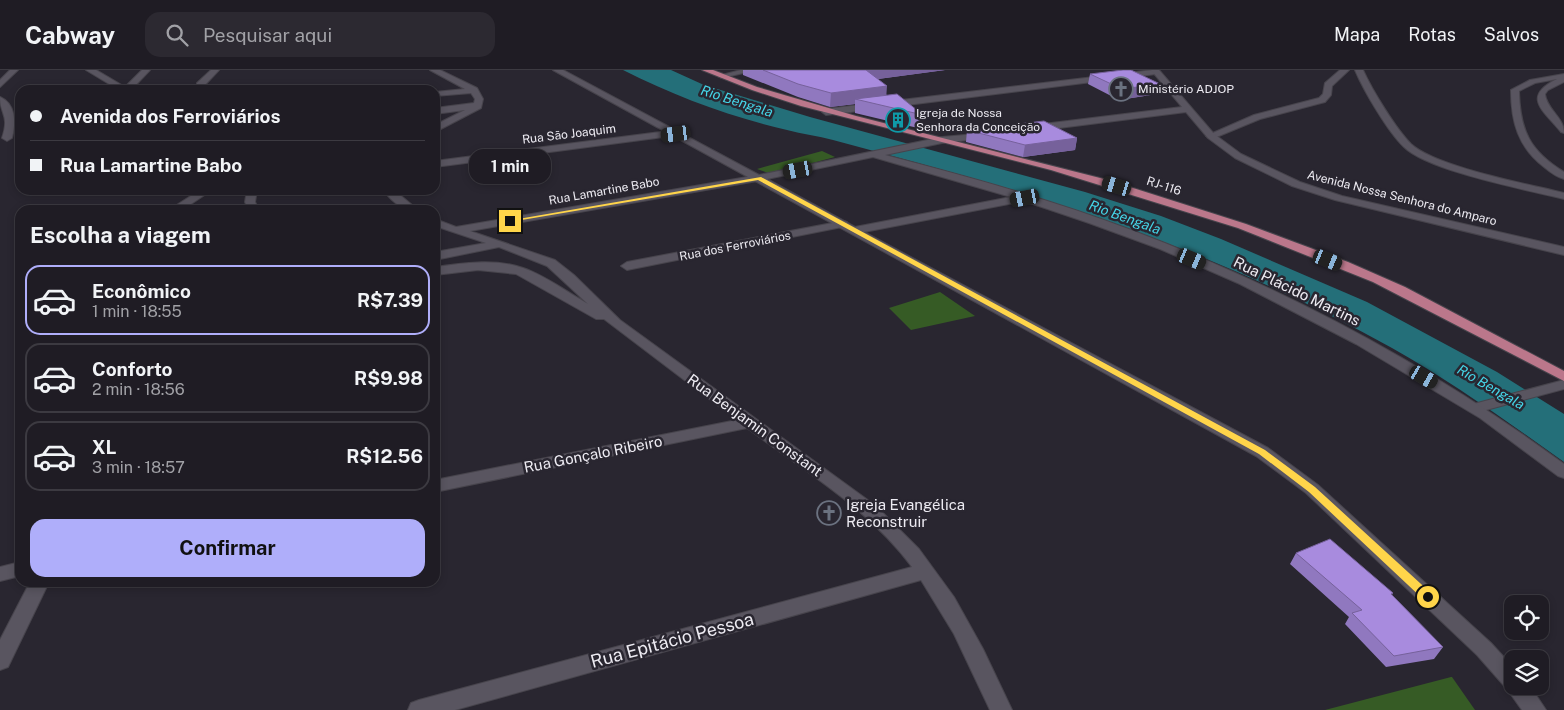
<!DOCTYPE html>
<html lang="pt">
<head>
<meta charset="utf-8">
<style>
	:root { --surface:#1f1c24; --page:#2c2931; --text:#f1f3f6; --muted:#a1a1a6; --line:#3c3a41; --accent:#afaefa }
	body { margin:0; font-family:"Public Sans",sans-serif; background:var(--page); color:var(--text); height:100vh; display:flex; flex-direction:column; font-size:19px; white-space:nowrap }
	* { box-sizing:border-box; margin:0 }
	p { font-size:16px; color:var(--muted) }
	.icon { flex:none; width:28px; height:28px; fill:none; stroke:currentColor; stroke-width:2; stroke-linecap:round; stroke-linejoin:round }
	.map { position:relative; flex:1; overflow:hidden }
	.drawer { position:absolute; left:15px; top:135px; width:425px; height:382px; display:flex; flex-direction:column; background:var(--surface); border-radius:15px; box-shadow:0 2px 8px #0003,0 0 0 1px var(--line) }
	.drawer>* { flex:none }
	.top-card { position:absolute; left:15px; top:15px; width:425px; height:110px; border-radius:15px; box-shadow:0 2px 8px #0003,0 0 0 1px var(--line); display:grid; align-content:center; height:110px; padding:0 15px; background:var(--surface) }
	.tools { position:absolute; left:1504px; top:525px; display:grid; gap:10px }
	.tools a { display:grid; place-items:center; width:45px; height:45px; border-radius:10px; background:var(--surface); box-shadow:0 2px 8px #0003,0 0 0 1px var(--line); font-size:25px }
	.end { position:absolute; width:22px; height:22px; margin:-11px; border:6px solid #ffd54a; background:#111; box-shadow:0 0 0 2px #111 }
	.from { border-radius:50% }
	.bubble { position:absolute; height:35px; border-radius:15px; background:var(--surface); box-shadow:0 2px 8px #0003,0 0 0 1px var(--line); font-size:16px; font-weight:700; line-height:35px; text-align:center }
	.car { position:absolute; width:15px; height:30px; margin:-15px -8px; border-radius:6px; box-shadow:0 0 4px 1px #0007; background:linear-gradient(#222 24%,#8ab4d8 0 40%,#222 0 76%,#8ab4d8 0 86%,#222 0) }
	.top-card b { display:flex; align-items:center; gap:18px; height:48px; font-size:19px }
	.top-card b+b { border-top:1px solid var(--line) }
	.top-card i { width:12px; height:12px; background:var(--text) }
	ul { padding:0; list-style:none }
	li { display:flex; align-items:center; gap:15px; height:70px; margin:0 10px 8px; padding:0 5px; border:2px solid var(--line); border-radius:15px }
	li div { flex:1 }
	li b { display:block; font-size:19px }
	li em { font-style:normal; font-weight:700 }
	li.on { border-color:var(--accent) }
	li>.icon { width:45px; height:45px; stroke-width:1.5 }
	h2 { padding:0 15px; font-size:22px; line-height:60px }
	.action { display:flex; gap:10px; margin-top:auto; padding:10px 15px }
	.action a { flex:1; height:58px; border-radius:15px; background:var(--accent); color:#111; font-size:20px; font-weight:700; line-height:58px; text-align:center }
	header { display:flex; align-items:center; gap:30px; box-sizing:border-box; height:70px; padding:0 25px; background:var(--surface); border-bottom:1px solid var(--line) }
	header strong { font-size:24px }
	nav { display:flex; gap:28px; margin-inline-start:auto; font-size:18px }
	.search { width:350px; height:45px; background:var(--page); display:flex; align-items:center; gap:12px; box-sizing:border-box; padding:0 18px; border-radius:15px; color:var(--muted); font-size:19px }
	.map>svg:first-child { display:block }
	.green { fill:#365b25 }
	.water { fill:#246f79 }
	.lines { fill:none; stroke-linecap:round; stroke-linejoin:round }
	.lane-casing { stroke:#47444c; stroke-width:2 }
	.street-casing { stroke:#47444c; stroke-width:2 }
	.secondary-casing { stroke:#47444c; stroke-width:2 }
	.primary-casing { stroke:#47444c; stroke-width:2 }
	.lane { fill:#595560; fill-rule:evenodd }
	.street { fill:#595560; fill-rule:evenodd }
	.secondary { fill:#595560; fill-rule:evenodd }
	.primary { fill:#bb778b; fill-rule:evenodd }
	.wall { fill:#9078bf }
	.shaded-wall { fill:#76619b }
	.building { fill:#a88bde; stroke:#76619b }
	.route { fill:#ffd54a }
	.labels { text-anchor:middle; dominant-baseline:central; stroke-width:5; stroke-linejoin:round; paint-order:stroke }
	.far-poi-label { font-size:12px; fill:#edebf2; stroke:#292630; text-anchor:start }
	.far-street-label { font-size:12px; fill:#edebf2; stroke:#292630 }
	.far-water-label { font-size:14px; font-style:italic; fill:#45d5e7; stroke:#292630 }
	.street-label { font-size:15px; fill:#edebf2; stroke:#292630 }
	.poi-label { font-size:15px; fill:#edebf2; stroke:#292630; text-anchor:start }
	.near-street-label { font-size:18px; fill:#edebf2; stroke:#292630 }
</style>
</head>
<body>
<header>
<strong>Cabway</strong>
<div class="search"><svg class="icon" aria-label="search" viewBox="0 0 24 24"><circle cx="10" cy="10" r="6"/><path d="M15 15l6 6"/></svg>Pesquisar aqui</div>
<nav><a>Mapa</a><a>Rotas</a><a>Salvos</a></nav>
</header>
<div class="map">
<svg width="1564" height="640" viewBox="0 0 1564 640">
	<rect width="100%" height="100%" fill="#292630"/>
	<g class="green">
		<path d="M 822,81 L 835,87 L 771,104 L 757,99 Z"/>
		<path d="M 940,222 L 975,246 L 911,260 L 889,238 Z"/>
		<path d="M 1452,607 L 1475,640 L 1325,640 L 1451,607 Z"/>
	</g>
	<path class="water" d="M 623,0 L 671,0 L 704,15 L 810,47 L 1085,122 L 1161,146 L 1221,169 L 1367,232 L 1497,302 L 1564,344 L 1564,392 C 1508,352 1452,312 1392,278 C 1272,211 1143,160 1012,120 C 953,102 892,86 833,70 C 818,66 802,64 787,60 C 731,47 674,26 623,0 Z"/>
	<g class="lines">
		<g class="lane-casing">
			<path id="lane" d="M 741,0 L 756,0 L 722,8 L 718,6 Z"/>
		</g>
		<g class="street-casing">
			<g id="street">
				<path d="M 10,0 L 18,0 L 0,17 L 0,10 Z"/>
				<path d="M 86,0 L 96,0 L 125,17 L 142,0 L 150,0 L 131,20 L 119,20 Z"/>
				<path d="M 211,0 L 219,0 L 203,17 L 197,17 L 197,13 Z"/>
				<path d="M 430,0 L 440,0 L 477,18 L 483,29 L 481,38 L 435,62 L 435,55 L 465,40 L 435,44 L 435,38 L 474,33 L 475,29 L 471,23 L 435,26 L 435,22 L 465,19 Z"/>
				<path d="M 1153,0 L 1160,2 L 1156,4 L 826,45 L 822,42 L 826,39 Z"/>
				<path d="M 1340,0 L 1349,0 L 1332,16 L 1331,25 L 1325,32 L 1260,49 L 1214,68 L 1206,66 L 1254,45 L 1319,28 L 1323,24 L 1325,13 Z"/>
				<path d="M 1355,0 L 1363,0 C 1372,20 1396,59 1411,74 C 1436,97 1528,114 1564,123 L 1564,129 C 1528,120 1428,101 1404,77 C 1388,62 1364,21 1355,0 Z"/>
				<path d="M 1564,4 L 1564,12 L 1548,20 L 1545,24 C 1547,40 1564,47 1564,63 L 1561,62 C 1543,40 1521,27 1557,9 L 1535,13 L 1519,21 C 1520,61 1530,81 1564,102 L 1564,109 C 1557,107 1550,102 1544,97 C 1518,77 1511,52 1511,20 L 1530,10 Z"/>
				<path d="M 0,27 C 16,34 16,53 12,68 L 7,71 L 2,68 C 10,45 0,45 0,27 Z"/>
				<path d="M 676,60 L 679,61 L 679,65 L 435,97 L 435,91 Z"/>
				<path d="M 759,105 L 764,108 L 763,110 L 470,161 L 555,190 L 574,205 L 620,250 L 876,436 L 919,479 L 954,527 L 983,579 L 1012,640 L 990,640 L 954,564 L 921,510 L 455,640 L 408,640 L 411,633 L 419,630 L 912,497 C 869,439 805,401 747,358 L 435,422 L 435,410 L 737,350 L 604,249 L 596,249 L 516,204 L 478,200 L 435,205 L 435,197 C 464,193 495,188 523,198 C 546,206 567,222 588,234 L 547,196 L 499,177 L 435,190 L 435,182 L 486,173 L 435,156 L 435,149 L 456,157 Z"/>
				<path d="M 200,120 L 212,120 L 182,140 L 169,140 Z"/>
				<path d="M 247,120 L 257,120 L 255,132 L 259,140 L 249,140 L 245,132 Z"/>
				<path d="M 383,120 L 394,120 L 418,140 C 402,140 393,133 383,120 Z"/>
				<path d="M 843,151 L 847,152 L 847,156 L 627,200 L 621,196 L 627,192 Z"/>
				<path d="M 1564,310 L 1564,319 L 1475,343 L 1467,338 L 1470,335 Z"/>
				<path d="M 20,492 L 20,506 L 0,511 L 0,497 Z"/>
				<path d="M 30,512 L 49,512 L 8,597 L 0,600 L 0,570 Z"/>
			</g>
		</g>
		<g class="secondary-casing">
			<g id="secondary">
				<path d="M 553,0 L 563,0 L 759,105 L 942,67 L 988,63 L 990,65 L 985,68 L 942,73 L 885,85 C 969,107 1053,130 1134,161 C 1287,219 1432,297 1564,394 L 1564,408 L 1558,406 L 1480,348 L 1356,274 L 1240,214 L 1160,179 L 1089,153 L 1024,131 L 864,162 L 1268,378 L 1318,415 L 1491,573 L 1512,596 L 1512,616 L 1530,616 L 1546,640 L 1522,640 L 1507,619 L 1477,585 L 1306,423 L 1256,386 ZM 873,87 L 1011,127 L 855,157 L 767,109 Z"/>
				<path d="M 1151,0 L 1159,0 L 1214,64 L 1241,84 L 1300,112 L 1342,126 L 1564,177 L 1564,185 L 1335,130 L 1292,116 L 1235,88 L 1208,68 L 1186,42 L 1035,61 L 1031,58 L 1035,55 L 1182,37 Z"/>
			</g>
		</g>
		<g class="primary-casing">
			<path id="primary" d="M 702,0 L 713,0 L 757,17 L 856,46 L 1108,110 L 1246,154 L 1348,192 L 1405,217 L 1564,301 L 1564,311 L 1373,212 L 1238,158 L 1051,100 L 801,36 L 752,20 Z"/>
		</g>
		<use href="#lane" class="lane"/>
		<use href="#street" class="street"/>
		<use href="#secondary" class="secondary"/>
		<use href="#primary" class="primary"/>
	</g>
	<g class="wall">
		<path d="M 743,0 L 945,0 L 878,9 L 887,26 L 923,45 L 922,59 L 855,43 L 855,34 L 830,37 L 798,27 L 743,5 Z"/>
		<path d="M 1090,4 L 1157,24 L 1119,30 L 1088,14 Z"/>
		<path d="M 967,60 L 1077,68 L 1075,80 L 1023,87 L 966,72 Z"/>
		<path d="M 1296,483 L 1393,523 L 1392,525 L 1443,577 L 1434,589 L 1386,597 L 1345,554 L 1349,547 L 1290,494 Z"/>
	</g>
	<g class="shaded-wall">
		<path d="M 864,0 L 945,0 L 863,11 Z"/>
		<path d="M 1160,14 L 1157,24 L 1119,30 L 1122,19 Z"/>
		<path d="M 887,16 L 886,30 L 855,29 L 855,34 L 830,37 L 831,23 Z"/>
		<path d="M 1077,68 L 1075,80 L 1023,87 L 1025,75 Z"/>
	</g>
	<g class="building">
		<path d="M 763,0 L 866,0 L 887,16 L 831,23 L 798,14 Z"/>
		<path d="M 1123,0 L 1131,0 L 1160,14 L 1122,19 L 1090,4 Z"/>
		<path d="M 897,24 L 923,45 L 855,29 Z"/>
		<path d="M 1044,51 L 1077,68 L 1025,75 L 967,60 Z"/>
		<path d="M 1330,469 L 1393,523 L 1391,524 L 1443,577 L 1394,586 L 1352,543 L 1362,540 L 1296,483 Z"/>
	</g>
	<path class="route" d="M 761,107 L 1265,380 L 1315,417 L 1432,524 L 1432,530 L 1424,530 L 1309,422 L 1259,384 L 758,110 L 510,152 L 507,151 Z"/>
	<defs>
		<g id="church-ring" transform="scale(1.25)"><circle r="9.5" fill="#292630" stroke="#6b7280" stroke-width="1.5"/><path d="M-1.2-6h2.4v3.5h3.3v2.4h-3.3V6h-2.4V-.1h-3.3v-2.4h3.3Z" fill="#6b7280"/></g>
		<g id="building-ring" transform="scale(1.25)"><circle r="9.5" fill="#292630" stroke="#0f9aa8" stroke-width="1.5"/><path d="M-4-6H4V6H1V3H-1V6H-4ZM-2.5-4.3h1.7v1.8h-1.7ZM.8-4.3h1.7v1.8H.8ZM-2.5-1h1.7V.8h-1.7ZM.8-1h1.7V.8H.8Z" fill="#0f9aa8"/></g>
	</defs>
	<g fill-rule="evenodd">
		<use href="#church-ring" x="1121" y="19"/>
		<use href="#building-ring" x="898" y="50"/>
		<use href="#church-ring" x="829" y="443"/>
	</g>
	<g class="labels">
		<g class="far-poi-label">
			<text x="1138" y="19">Ministério ADJOP</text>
			<text x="916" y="43">Igreja de Nossa<tspan x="916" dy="14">Senhora da Conceição</tspan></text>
		</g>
		<g class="far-street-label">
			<text transform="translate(569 64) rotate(-7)">Rua São Joaquim</text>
			<text transform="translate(1164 116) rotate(18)">RJ- 116</text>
			<text transform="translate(604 121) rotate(-10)">Rua Lamartine Babo</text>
			<text transform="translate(1402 128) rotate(14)">Avenida Nossa Senhora do Amparo</text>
			<text transform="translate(735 176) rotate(-11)">Rua dos Ferroviários</text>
		</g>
		<g class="far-water-label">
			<text transform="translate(737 31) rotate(18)">Rio Bengala</text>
			<text transform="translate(1125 147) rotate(20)">Rio Bengala</text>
			<text transform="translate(1491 317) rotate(30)">Rio Bengala</text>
		</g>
		<g class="street-label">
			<text transform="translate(1297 221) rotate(26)">Rua Plácido Martins</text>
			<text transform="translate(755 355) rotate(36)">Rua Benjamin Constant</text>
			<text transform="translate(593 384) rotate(-11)">Rua Gonçalo Ribeiro</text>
		</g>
		<g class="poi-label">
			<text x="846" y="434">Igreja Evangélica<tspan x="846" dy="17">Reconstruir</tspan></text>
		</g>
		<g class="near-street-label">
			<text transform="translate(672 570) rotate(-15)">Rua Epitácio Pessoa</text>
		</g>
	</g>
</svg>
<div class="tools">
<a><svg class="icon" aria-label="locate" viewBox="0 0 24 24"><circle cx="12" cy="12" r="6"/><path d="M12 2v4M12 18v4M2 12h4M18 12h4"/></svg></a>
<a><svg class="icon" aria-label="layers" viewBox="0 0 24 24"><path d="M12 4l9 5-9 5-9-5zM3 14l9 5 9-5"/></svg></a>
</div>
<i class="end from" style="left:1428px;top:527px"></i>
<i class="end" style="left:510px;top:151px"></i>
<div class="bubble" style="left:469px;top:79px;width:82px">1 min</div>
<i class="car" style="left:676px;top:64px;rotate:263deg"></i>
<i class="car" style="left:798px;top:100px;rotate:259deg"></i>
<i class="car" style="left:1117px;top:116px;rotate:287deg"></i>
<i class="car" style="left:1025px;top:128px;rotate:259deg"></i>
<i class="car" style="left:1192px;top:189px;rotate:113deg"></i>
<i class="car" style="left:1328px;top:190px;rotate:112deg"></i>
<i class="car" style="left:1424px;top:307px;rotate:120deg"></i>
<div class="top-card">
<b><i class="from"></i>Avenida dos Ferroviários</b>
<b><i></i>Rua Lamartine Babo</b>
</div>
<section class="drawer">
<h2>Escolha a viagem</h2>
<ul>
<li class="on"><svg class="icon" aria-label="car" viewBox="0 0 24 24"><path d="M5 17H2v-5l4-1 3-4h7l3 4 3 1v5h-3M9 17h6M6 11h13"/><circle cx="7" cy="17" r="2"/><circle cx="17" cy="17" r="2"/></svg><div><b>Econômico</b><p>1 min · 18:55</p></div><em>R$7.39</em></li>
<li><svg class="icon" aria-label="car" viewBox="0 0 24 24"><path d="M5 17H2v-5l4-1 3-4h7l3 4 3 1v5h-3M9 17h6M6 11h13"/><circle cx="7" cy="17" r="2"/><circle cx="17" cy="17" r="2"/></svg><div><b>Conforto</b><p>2 min · 18:56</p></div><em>R$9.98</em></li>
<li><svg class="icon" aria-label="car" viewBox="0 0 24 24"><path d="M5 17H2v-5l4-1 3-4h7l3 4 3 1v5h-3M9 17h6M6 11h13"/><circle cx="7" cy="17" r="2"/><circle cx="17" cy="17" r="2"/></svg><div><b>XL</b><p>3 min · 18:57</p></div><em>R$12.56</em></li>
</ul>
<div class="action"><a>Confirmar</a></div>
</section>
</div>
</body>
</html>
